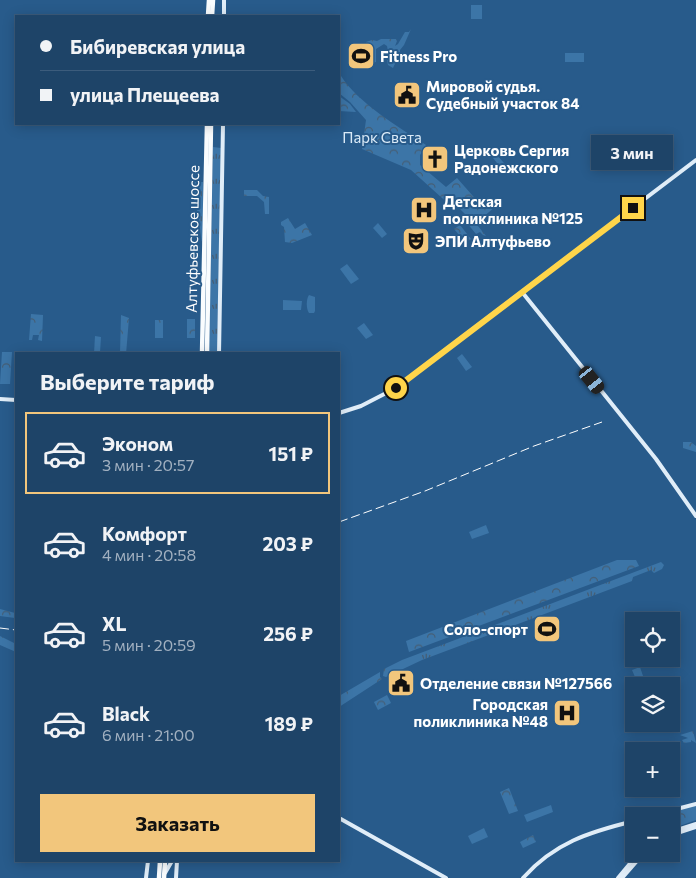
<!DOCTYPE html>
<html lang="ru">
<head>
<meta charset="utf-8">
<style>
	:root { --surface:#1e4468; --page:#2b4e71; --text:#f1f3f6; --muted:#a1b0c0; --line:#3c5c7c; --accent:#f2c67c }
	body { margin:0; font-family:Commissioner,sans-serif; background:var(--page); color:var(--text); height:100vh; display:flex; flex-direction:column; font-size:19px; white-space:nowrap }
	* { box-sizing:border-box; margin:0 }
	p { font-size:16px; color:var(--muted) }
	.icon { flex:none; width:28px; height:28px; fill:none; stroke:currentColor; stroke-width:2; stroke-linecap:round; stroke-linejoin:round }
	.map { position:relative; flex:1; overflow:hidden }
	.panel { position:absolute; left:15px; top:352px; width:325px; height:510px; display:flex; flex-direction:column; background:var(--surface); border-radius:0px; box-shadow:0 2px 12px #0003,0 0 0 1px var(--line) }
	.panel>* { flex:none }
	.hud { position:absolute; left:15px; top:15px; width:325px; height:110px; border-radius:0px; box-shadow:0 2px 12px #0003,0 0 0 1px var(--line); display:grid; align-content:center; height:110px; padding:0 25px; background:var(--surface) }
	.controls { position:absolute; left:625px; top:612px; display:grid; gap:10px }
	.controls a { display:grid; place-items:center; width:55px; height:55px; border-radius:0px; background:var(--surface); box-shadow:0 2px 12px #0003,0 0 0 1px var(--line); font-size:25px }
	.end { position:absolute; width:22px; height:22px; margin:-11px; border:6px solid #ffd54a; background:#111; box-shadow:0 0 0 2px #111 }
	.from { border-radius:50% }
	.bubble { position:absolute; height:35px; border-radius:0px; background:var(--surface); box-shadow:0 2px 12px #0003,0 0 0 1px var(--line); font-size:16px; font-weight:700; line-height:35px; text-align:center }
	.car { position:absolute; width:15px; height:30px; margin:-15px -8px; border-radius:6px; box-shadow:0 0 4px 1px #0007; background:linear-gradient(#222 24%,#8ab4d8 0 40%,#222 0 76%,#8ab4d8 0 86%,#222 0) }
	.hud b { display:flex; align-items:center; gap:18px; height:48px; font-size:19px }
	.hud b+b { border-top:1px solid var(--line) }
	.hud i { width:12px; height:12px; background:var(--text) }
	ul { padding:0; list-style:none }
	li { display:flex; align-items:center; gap:15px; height:82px; margin:0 10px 8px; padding:0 15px; border:2px solid transparent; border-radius:0px }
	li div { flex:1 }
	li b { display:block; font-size:19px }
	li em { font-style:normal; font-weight:700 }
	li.on { border-color:var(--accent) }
	li>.icon { width:45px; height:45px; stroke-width:1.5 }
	h2 { padding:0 25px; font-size:22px; line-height:60px }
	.action { display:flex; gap:10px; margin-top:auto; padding:10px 25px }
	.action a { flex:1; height:58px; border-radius:0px; background:var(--accent); color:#111; font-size:20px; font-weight:700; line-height:58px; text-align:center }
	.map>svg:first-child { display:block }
	.grass { fill:url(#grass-tufts) }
	.forest { fill:url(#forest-crowns) }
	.pitch { fill:#3c75a7 }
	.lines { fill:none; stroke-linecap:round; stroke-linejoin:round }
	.secondary { stroke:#e0edf8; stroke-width:4 }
	.primary { stroke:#f9fcfe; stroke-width:4.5 }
	.rail { stroke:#fff; stroke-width:1; stroke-dasharray:9 4; stroke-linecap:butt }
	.route { stroke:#ffd54a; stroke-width:6 }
	.labels { text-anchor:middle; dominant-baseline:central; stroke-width:4; stroke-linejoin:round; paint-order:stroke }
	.poi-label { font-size:15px; font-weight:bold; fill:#fff; stroke:#285b8b; text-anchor:start }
	.park-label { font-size:15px; fill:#daeaf7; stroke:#285b8b }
	.street-label { font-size:15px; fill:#fff; stroke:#285b8b }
</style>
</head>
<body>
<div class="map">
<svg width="696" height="878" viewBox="0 0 696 878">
	<defs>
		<pattern id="grass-tufts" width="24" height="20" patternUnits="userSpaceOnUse" patternTransform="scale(1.25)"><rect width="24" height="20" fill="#3c75a7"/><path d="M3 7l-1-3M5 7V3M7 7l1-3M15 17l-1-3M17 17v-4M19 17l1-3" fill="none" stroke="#455e75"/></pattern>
		<pattern id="forest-crowns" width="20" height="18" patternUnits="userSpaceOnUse" patternTransform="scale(1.25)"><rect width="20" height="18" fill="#3c75a7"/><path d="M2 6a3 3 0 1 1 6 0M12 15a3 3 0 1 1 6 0" fill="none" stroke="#455e75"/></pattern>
	</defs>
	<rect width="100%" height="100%" fill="#285b8b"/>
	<g class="grass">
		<path d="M 213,147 L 221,148 L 217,354 L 209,354 Z"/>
		<path d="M 193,182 L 203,182 L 203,244 L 202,243 Z"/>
		<path d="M 472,221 L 474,221 L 486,236 L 483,235 L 480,232 L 476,234 L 467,223 Z"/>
		<path d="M 661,562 L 664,565 L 662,569 L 654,573 L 651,570 L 633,577 L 632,581 L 422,660 L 386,677 L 383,676 L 384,669 L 402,660 Z"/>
		<path d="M 693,731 L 696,743 L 691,740 L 691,742 L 684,743 L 682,740 L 688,738 L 680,735 Z"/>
	</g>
	<g class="forest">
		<path d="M 411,29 L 404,45 L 400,50 L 400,53 L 393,68 L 388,65 L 386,55 L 388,51 L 387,46 L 384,44 L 376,49 L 376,62 L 368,64 L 366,62 L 366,57 L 369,51 L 366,47 L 366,42 L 372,40 L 377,41 L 381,39 L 396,39 L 397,41 L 395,46 L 398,44 L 405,32 L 409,32 Z"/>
		<path d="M 339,76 L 341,76 C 358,103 399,127 426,145 L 420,155 L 420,165 L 446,187 L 457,178 L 480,204 L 489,197 L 496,206 L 482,218 L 476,218 L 473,216 L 464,221 L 462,219 L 466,215 L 455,204 L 452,207 L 411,170 L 362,149 L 366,120 L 350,102 L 339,93 Z"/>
		<path d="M 339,96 L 350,104 L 356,112 L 339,111 Z"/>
		<path d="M 244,190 L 257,190 L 263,196 L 269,197 L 269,214 L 265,214 L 264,202 L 257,196 L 244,196 Z"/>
		<path d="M 288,218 L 295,229 L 305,223 L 312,235 L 292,243 L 285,242 L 284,227 L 281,225 L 281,222 Z"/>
		<path d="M 460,225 L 471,239 L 466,243 L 454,229 Z"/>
		<path d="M 31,314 L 43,315 L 42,341 L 38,340 L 39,335 L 33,335 L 32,340 L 29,340 Z"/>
		<path d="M 121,315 L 129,318 L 126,354 L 120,354 Z"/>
		<rect x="187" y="319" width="8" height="19"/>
		<rect x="155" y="320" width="8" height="18"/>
		<path d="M 2,352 L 12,352 L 10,384 L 0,384 Z"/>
		<path d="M 683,442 L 691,442 L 696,446 L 696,452 L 683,448 Z"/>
		<path d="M 617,560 L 636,560 L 639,566 L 409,652 L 406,641 Z"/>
		<path d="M 0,609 L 15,613 L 15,618 L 0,616 Z"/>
		<path d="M 0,636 L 16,644 L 16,652 L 0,645 Z"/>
		<path d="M 380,672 L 380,677 L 382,679 L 339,707 L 339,696 Z"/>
		<path d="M 387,695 L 391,703 L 378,710 L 374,702 Z"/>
		<path d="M 509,788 L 518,811 L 509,814 L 500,792 Z"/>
		<path d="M 696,805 L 696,820 L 671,829 L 671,816 L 654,816 Z"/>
		<path d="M 533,835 L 536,842 L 523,848 L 520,842 Z"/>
	</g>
	<g class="pitch">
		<rect x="471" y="5" width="11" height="14"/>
		<rect x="565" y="53" width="19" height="9"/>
		<path d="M 639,144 L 646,144 L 646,162 L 638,162 Z"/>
		<path d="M 497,155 L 510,170 L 506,174 L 493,158 Z"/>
		<path d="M 378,223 L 387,234 L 382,238 L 373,228 Z"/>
		<path d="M 347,264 L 359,279 L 351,284 L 340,269 Z"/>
		<path d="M 309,295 L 315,297 L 315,311 L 314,313 L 309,313 C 306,309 306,299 309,295 Z"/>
		<path d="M 283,300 L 302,301 L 301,310 L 283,310 Z"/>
		<path d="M 364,323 L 373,335 L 366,339 L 357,328 Z"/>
		<path d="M 95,336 L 101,337 L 100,353 L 94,353 Z"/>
		<path d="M 462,354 L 472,367 L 466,371 L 457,358 Z"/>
		<path d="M 486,525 L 489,533 L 472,539 L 469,532 Z"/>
		<path d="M 640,667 L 645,682 L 638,684 L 632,670 Z"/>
		<path d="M 551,805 L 553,812 L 527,822 L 524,815 Z"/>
		<path d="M 484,828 L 488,837 L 472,844 L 468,836 Z"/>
	</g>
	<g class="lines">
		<g class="secondary">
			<path d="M 224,0 L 224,16"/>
			<path d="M 522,292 L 656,459 L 696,516"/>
			<path d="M 219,354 L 223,124"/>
			<path d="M 0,399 L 16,400"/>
			<path d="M 339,413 L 361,406 L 394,389 L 696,160"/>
			<path d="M 650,816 L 696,804"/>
			<path d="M 339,818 L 446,878"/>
			<path d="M 627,823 L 634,851 L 632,860"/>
			<path d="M 671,832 L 696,824"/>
			<path d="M 671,835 L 696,827"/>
			<path d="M 165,873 L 172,861"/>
			<path d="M 146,878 L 148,861"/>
			<path d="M 176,878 L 177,861"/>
			<path d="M 523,878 C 554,843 589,832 634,821"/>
			<path d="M 618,878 L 638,854"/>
			<path d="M 622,878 L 643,854"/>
		</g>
		<g class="primary">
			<path d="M 208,16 L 209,0"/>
			<path d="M 212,16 L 213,0"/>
			<path d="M 202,354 L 207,124"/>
			<path d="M 207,354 L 211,124"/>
			<path d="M 159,878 L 160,861"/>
			<path d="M 164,878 L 165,861"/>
		</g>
		<g class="rail">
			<path d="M 339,522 L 425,491 L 534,446 L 602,422"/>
			<path d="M 0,628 L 16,630"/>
		</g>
	</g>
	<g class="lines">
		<path class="route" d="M 396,388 L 633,208"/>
	</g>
	<defs>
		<g id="stadium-square" transform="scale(1.4375)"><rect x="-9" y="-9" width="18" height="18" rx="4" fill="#f2c67c" stroke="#285b8b"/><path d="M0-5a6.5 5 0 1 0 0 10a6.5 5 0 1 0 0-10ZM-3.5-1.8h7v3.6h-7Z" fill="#111"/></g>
		<g id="civic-square" transform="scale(1.4375)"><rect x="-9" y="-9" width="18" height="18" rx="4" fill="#f2c67c" stroke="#285b8b"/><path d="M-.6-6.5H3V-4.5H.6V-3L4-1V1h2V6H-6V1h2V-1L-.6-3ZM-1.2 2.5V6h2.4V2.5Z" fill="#111"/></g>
		<g id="church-square" transform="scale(1.4375)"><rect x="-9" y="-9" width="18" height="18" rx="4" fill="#f2c67c" stroke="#285b8b"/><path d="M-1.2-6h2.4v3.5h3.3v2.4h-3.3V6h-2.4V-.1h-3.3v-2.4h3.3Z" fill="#111"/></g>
		<g id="hospital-square" transform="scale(1.4375)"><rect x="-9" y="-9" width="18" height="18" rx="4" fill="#f2c67c" stroke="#285b8b"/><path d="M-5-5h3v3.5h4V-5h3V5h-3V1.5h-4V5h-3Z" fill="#111"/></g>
		<g id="theatre-square" transform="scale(1.4375)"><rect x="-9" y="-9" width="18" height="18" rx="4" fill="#f2c67c" stroke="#285b8b"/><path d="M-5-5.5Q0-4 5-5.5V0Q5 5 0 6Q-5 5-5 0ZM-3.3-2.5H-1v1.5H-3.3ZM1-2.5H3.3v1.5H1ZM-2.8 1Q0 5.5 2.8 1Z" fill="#111"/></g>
	</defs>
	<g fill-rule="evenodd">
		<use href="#stadium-square" x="361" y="56"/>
		<use href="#civic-square" x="407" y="95"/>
		<use href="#church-square" x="435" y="159"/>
		<use href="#hospital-square" x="424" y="210"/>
		<use href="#theatre-square" x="416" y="241"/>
		<use href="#stadium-square" x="547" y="629"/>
		<use href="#civic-square" x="401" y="683"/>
		<use href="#hospital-square" x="567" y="713"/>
	</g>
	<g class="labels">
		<g class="poi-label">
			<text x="380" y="56">Fitness Pro</text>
			<text x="426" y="86">Мировой судья.<tspan x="426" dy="17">Судебный участок 84</tspan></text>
			<text x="454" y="150">Церковь Сергия<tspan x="454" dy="17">Радонежского</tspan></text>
			<text x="443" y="201">Детская<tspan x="443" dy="17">поликлиника №125</tspan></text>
			<text x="435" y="241">ЭПИ Алтуфьево</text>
			<text x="528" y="629" text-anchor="end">Соло-спорт</text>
			<text x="420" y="683">Отделение связи №127566</text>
			<text x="548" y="704" text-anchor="end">Городская<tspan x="548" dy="17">поликлиника №48</tspan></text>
		</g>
		<g class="park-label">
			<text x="382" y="137">Парк Света</text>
		</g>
		<g class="street-label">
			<text transform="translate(192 239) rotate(-89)">Алтуфьевское шоссе</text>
		</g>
	</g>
</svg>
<div class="controls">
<a><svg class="icon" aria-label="locate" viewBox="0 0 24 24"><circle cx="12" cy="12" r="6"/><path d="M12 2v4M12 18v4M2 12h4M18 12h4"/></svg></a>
<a><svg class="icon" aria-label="layers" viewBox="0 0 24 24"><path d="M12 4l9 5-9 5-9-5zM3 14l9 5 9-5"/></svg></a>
<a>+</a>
<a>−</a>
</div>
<i class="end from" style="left:396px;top:388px"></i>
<i class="end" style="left:633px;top:208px"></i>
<div class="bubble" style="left:591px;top:135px;width:82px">3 мин</div>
<i class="car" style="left:592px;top:380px;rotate:141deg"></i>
<div class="hud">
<b><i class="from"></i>Бибиревская улица</b>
<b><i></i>улица Плещеева</b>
</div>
<section class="panel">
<h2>Выберите тариф</h2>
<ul>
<li class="on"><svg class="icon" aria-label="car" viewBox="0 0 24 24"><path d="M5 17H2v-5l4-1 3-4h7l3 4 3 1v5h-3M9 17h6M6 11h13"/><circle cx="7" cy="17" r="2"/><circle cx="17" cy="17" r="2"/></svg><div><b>Эконом</b><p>3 мин · 20:57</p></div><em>151 ₽</em></li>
<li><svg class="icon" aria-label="car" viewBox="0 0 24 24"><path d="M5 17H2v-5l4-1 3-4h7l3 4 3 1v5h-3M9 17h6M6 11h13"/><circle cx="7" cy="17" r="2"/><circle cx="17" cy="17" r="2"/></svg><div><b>Комфорт</b><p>4 мин · 20:58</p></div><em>203 ₽</em></li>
<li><svg class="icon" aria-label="car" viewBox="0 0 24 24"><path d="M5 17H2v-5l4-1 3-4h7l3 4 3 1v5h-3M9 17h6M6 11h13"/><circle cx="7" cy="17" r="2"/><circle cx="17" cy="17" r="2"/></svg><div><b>XL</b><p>5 мин · 20:59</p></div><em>256 ₽</em></li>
<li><svg class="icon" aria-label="car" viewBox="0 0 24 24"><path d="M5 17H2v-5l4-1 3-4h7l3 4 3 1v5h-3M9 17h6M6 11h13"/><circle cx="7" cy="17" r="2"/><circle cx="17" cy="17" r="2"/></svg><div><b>Black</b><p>6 мин · 21:00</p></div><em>189 ₽</em></li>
</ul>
<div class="action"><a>Заказать</a></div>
</section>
</div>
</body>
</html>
